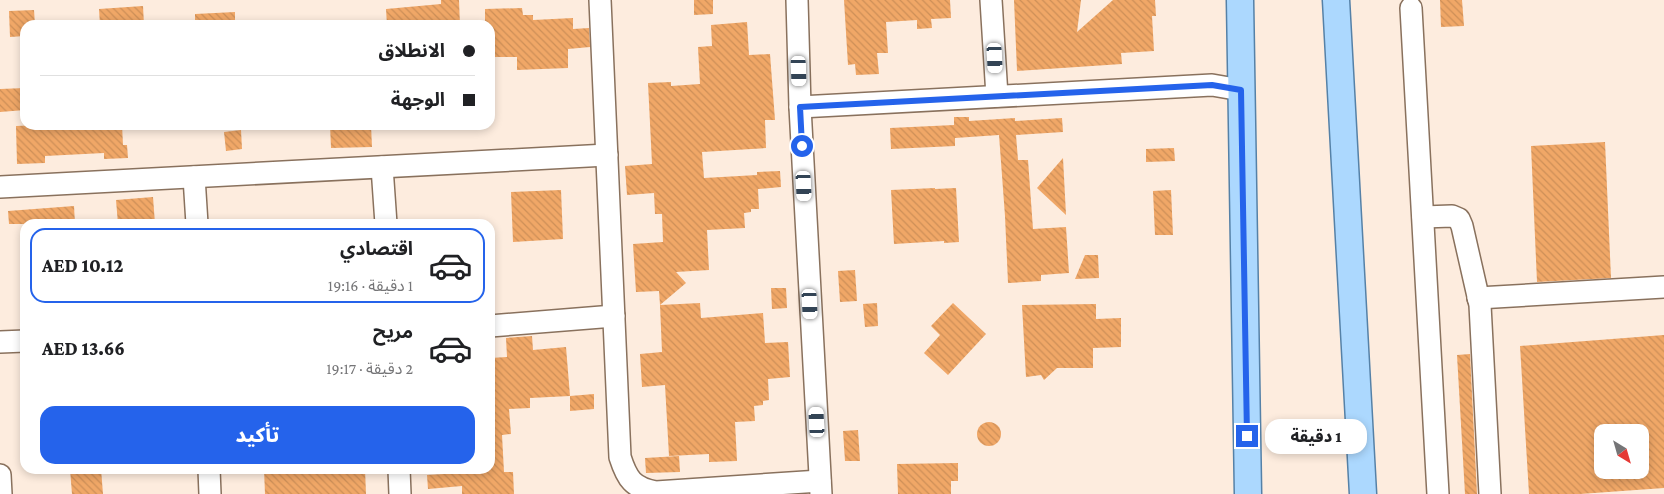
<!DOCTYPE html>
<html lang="ar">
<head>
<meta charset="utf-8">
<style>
	:root { --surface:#fff; --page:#f2f2f2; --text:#202124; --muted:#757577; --line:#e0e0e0; --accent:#2563eb }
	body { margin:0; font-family:"Crimson Pro","Noto Sans Arabic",serif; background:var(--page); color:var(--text); direction:rtl; height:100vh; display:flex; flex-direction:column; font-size:19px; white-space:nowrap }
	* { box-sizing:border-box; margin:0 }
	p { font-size:16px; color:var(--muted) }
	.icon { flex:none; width:28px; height:28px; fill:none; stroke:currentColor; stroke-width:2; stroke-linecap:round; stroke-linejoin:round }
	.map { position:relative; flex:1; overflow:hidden; direction:ltr }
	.details { position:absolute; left:20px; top:219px; width:475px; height:255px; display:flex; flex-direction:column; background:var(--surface); border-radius:15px; box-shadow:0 2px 8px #0003; direction:rtl }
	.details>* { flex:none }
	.hud { position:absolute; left:20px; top:20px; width:475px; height:110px; border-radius:15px; box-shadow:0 2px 8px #0003; direction:rtl; display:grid; align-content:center; height:110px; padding:0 20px; background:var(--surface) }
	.needle { width:32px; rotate:143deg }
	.buttons { position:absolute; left:1594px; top:424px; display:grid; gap:10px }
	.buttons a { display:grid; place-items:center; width:55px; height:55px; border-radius:10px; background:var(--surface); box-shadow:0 2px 8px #0003; font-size:25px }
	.end { position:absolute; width:22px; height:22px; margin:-11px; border:6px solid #2563eb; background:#fff; box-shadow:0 0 0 2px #fff }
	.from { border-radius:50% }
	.bubble { position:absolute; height:35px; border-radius:15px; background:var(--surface); box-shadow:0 2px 8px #0003; font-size:16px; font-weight:800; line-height:35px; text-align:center; direction:rtl }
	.car { position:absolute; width:15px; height:30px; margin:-15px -8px; border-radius:6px; box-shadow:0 0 4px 1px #0007; background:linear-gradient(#fff 24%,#345 0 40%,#fff 0 76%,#345 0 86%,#fff 0) }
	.hud b { display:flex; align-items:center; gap:18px; height:48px; font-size:19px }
	.hud b+b { border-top:1px solid var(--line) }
	.hud i { width:12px; height:12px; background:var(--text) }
	ul { padding:9px 0 0; list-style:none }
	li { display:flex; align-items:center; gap:15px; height:75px; margin:0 10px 8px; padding:0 10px; border:2px solid transparent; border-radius:15px }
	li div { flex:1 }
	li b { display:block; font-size:19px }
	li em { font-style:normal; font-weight:800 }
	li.selected { border-color:var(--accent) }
	li>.icon { width:45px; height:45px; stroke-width:1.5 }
	.button { display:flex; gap:10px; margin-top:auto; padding:10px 20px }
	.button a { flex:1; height:58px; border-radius:15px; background:var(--accent); color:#fff; font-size:20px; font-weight:800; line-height:58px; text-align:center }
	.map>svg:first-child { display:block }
	.building { fill:url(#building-back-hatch); fill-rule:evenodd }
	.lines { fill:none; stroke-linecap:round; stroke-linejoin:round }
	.minor-casing { stroke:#89715d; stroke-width:24 }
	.major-casing { stroke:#5581a7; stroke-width:29 }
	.minor { stroke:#fff; stroke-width:21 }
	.major { stroke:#acd8fe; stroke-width:26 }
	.route { stroke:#2563eb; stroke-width:6 }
</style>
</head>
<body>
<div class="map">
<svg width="1664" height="494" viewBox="0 0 1664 494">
	<defs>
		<pattern id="building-back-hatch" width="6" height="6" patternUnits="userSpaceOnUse" patternTransform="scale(1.25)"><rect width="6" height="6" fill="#f0a767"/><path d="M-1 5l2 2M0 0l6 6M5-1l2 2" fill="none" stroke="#cd8f58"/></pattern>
	</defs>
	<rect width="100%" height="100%" fill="#fdecde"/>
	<g class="building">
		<path d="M 441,0 L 459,0 L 460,25 L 387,25 L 386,9 L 441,4 Z"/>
		<path d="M 694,0 L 713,0 L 713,14 L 694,15 Z"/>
		<path d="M 844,0 L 950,0 L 951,18 L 931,19 L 932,28 L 917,29 L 917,20 L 886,22 L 888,53 L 877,53 L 879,74 L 856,75 L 855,64 L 848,65 Z"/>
		<path d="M 1014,0 L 1081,0 L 1077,32 L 1113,0 L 1155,0 L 1156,16 L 1152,16 L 1154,51 L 1121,53 L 1122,64 L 1017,71 Z"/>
		<path d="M 1440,0 L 1462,0 L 1464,26 L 1441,27 Z"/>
		<path d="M 143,6 L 144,25 L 100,25 L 99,9 Z"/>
		<path d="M 522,8 L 523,15 L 533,15 L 533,20 L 573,18 L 573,29 L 589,28 L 590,47 L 568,49 L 568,68 L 517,70 L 517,57 L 490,57 L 490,25 L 485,25 L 485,9 Z"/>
		<path d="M 34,10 L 35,25 L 25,25 L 25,36 L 10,37 L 9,11 Z"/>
		<path d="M 235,12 L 235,25 L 195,25 L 195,14 Z"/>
		<path d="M 747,22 L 749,55 L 770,54 L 775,120 L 765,120 L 766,148 L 702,152 L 704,178 L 757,175 L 757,172 L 780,171 L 781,187 L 758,189 L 759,209 L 751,209 L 751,212 L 744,213 L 745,228 L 707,230 L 709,270 L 676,272 L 686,283 L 660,305 L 659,291 L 636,292 L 633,244 L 663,242 L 662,214 L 655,214 L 654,193 L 627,195 L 625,166 L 652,164 L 648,83 L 671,82 L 671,86 L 700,84 L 698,47 L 712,46 L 711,25 Z"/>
		<path d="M 25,88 L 25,110 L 0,112 L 0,89 Z"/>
		<path d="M 954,117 L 969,117 L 969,121 L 1015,118 L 1015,121 L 1062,118 L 1063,132 L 1016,135 L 1018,160 L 1028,160 L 1033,229 L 1066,227 L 1069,273 L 1041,275 L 1041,281 L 1008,283 L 1005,216 L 999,135 L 955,138 L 955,146 L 891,149 L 890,128 L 954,125 Z"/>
		<path d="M 40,125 L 122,125 L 123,145 L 127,145 L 128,158 L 104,159 L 104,153 L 45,156 L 45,163 L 17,164 L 16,126 Z"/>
		<path d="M 330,125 L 371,125 L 372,147 L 331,148 Z"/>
		<path d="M 241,130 L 242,149 L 226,151 L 224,132 Z"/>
		<path d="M 1605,142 L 1611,278 L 1537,282 L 1531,146 Z"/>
		<path d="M 1174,148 L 1175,161 L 1146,162 L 1146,149 Z"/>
		<path d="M 1063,158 L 1066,215 L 1037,188 Z"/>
		<path d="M 935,188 L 935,189 L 956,188 L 959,242 L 944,243 L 944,241 L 894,244 L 891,190 Z"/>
		<path d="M 561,190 L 563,239 L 513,242 L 511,192 Z"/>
		<path d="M 1171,190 L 1173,235 L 1155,235 L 1153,191 Z"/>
		<path d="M 153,197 L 155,224 L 118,224 L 116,200 Z"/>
		<path d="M 74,206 L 75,224 L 9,224 L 8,211 Z"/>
		<path d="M 1085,255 L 1098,255 L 1099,278 L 1075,279 Z"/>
		<path d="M 855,270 L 857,301 L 840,302 L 838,271 Z"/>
		<path d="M 771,288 L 786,288 L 787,308 L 772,309 Z"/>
		<path d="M 700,303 L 701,318 L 763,313 L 765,343 L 788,342 L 790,377 L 768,379 L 769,400 L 763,401 L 763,405 L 754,406 L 755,421 L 735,422 L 737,461 L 709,462 L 709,454 L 669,456 L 665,385 L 642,387 L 640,354 L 662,352 L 660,305 Z"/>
		<path d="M 877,303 L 878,326 L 865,327 L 863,304 Z"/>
		<path d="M 953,303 L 986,334 L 948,375 L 924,353 L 940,335 L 931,326 Z"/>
		<path d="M 1096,304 L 1096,319 L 1121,318 L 1121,347 L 1093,348 L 1093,368 L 1057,368 L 1044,380 L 1041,375 L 1026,377 L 1022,305 Z"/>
		<path d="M 1664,335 L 1664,488 L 1580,494 L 1529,494 L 1520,346 ZM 1602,432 L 1640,432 L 1640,470 L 1602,470 Z"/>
		<path d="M 532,336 L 533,350 L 566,347 L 570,396 L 530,398 L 530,408 L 509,409 L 511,434 L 502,435 L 504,472 L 513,472 L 514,494 L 462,494 L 462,486 L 428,489 L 427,475 L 477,472 L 477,469 L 490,469 L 490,358 L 507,357 L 506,338 Z"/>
		<path d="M 1470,354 L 1477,494 L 1465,494 L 1457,355 Z"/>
		<path d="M 594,394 L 594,409 L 570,411 L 570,396 Z"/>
		<circle cx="989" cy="434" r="12"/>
		<path d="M 858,430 L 860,461 L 845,461 L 843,431 Z"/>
		<path d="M 679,456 L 680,472 L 646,473 L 645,458 Z"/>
		<path d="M 958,463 L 958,481 L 951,481 L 951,494 L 898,494 L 897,464 Z"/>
		<path d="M 70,469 L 101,469 L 103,494 L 72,494 Z"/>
		<path d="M 264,469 L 365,469 L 366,494 L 265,494 Z"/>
	</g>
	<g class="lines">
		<g class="minor-casing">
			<g id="minor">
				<path d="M 600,0 L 620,457 C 627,479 633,488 656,492 L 820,481"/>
				<path d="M 797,0 L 800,107 L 821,494"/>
				<path d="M 991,0 L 997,96"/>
				<path d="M 1411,8 L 1438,494"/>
				<path d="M 800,107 L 1212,85 L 1241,90"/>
				<path d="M 382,167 L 386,224"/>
				<path d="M 194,177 L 197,224"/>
				<path d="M 0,187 L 607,155"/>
				<path d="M 1423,217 L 1452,216 L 1459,219 L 1462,226 L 1480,305 L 1490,494"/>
				<path d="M 1478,298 L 1664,287"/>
				<path d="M 490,326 L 614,316"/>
				<path d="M 0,342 L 25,341"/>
				<path d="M 209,469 L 210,494"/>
				<path d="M 399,469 L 400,494"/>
				<path d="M 0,475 L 1,494"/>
			</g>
		</g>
		<g class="major-casing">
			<g id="major">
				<path d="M 1240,0 L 1248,494"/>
				<path d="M 1336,0 L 1363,494"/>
			</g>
		</g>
		<use href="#minor" class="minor"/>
		<use href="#major" class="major"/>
	</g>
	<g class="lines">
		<path class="route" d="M 802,146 L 800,107 L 1212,85 L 1241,90 L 1247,436"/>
	</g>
</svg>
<div class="buttons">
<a><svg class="needle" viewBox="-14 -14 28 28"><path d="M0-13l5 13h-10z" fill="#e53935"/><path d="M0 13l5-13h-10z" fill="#757577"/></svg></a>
</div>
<i class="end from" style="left:802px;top:146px"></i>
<i class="end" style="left:1247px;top:436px"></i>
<div class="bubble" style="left:1265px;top:419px;width:102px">1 دقيقة</div>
<i class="car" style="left:995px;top:58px;rotate:177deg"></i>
<i class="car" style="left:799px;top:71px;rotate:178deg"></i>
<i class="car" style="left:804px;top:186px;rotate:177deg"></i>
<i class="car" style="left:810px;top:304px;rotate:177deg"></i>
<i class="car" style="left:817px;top:422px;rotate:357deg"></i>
<div class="hud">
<b><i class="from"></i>الانطلاق</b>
<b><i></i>الوجهة</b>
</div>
<section class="details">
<ul>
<li class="selected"><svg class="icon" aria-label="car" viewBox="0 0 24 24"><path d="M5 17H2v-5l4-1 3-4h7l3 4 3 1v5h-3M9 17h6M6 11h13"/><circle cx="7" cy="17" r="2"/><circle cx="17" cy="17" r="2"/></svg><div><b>اقتصادي</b><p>1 دقيقة · 19:16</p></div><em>AED 10.12</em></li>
<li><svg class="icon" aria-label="car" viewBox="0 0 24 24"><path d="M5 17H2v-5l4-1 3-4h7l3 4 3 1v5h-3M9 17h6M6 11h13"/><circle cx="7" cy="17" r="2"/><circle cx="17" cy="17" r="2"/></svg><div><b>مريح</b><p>2 دقيقة · 19:17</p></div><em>AED 13.66</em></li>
</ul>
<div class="button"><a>تأكيد</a></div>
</section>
</div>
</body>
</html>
